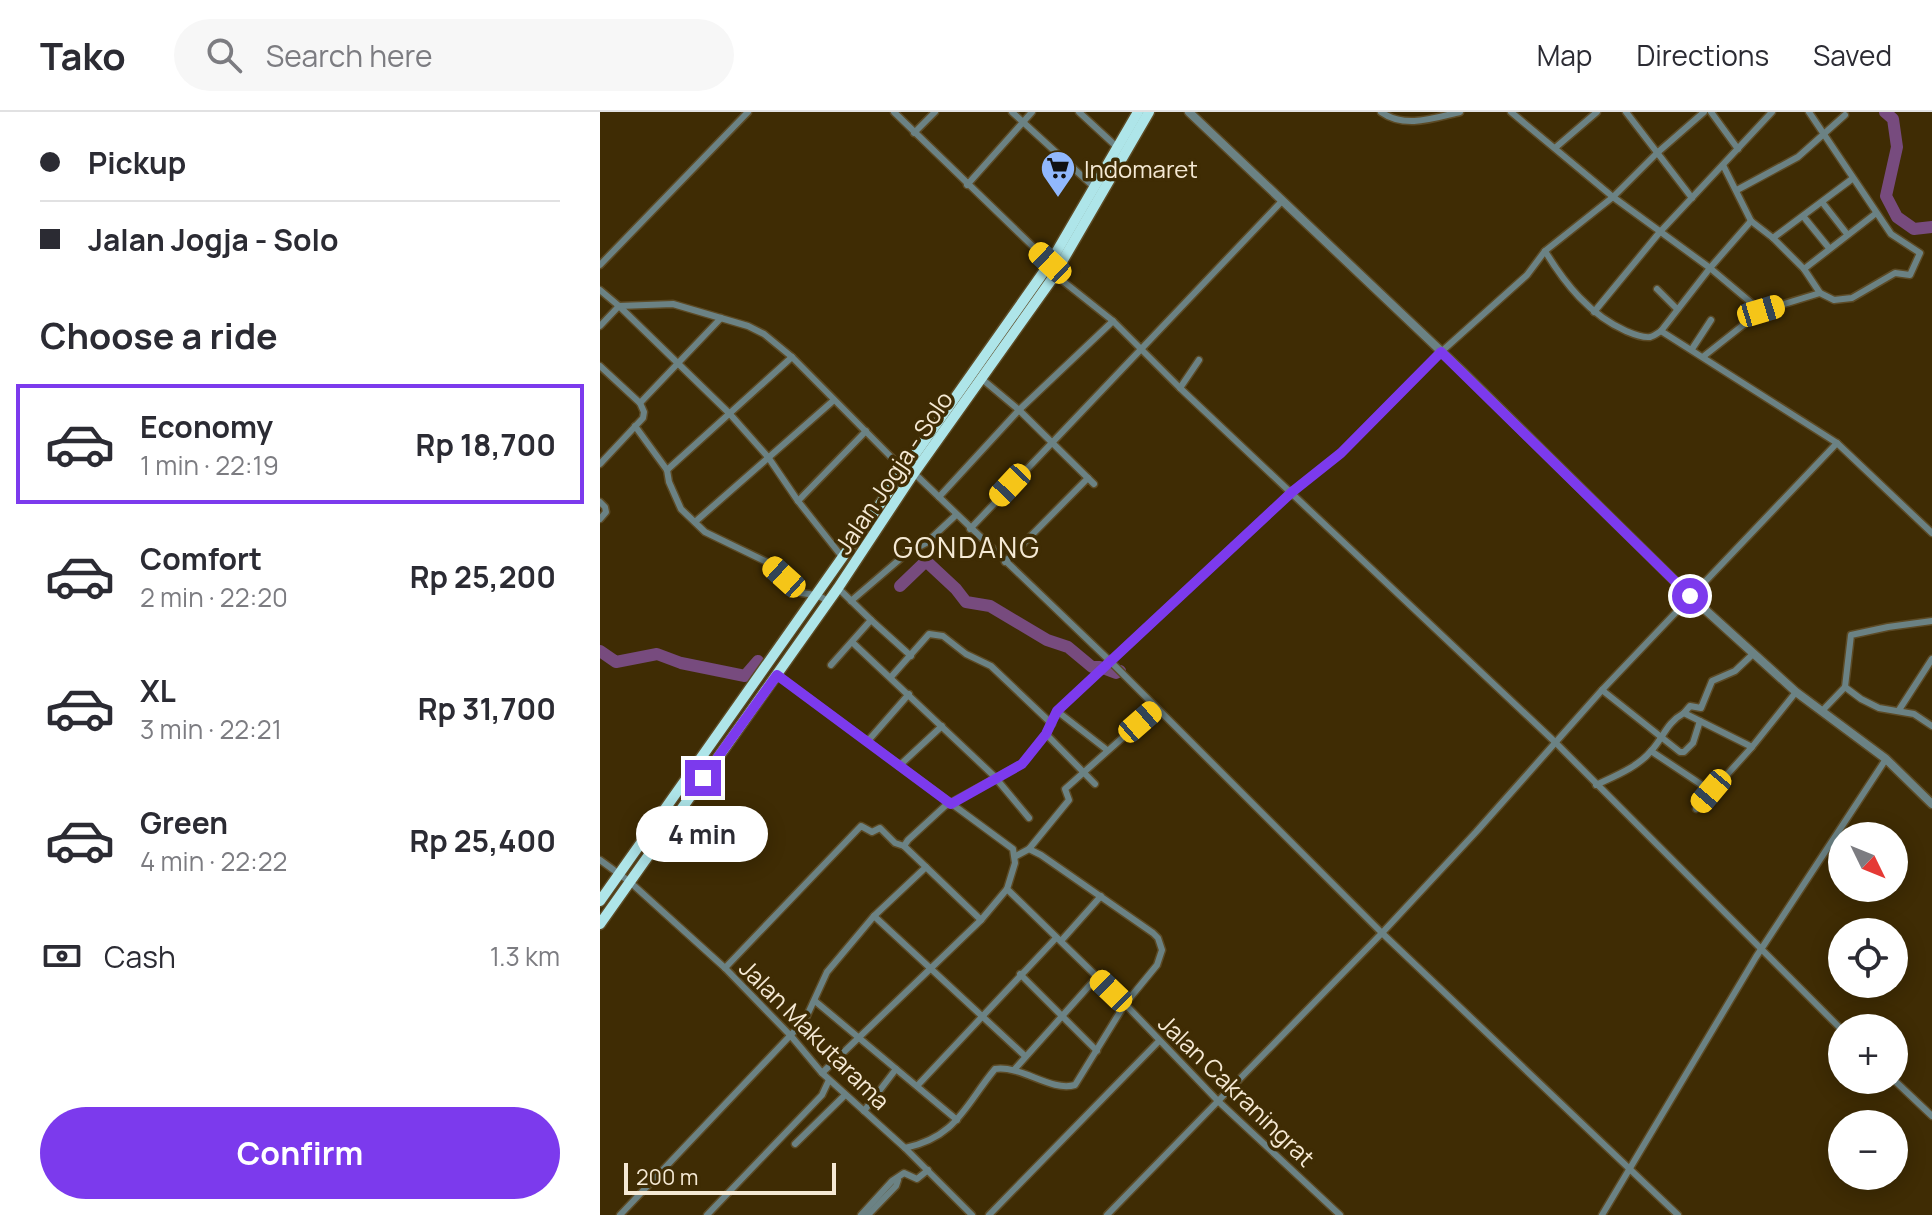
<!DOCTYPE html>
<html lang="en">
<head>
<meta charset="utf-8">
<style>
	:root { --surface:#fff; --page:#f7f7f7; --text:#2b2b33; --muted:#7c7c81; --line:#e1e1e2; --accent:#7c3aed }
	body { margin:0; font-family:Manrope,sans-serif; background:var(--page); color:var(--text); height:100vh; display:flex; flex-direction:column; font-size:30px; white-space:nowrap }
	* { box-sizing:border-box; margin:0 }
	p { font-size:26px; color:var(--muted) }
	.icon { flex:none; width:44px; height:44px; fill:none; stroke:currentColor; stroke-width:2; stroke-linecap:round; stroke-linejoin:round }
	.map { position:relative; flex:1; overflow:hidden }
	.panel { display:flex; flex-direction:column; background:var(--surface); width:600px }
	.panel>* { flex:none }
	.top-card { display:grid; align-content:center; height:176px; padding:0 40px; background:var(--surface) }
	.needle { width:52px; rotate:133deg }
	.buttons { position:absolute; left:1228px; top:710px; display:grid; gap:16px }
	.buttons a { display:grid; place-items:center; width:80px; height:80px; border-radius:50%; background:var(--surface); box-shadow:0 4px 20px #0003; font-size:40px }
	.scale { position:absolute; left:24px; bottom:20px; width:212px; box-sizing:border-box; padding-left:8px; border:4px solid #f5e9d4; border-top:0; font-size:22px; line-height:28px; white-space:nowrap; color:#f5e9d4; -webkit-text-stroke:6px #3f2c04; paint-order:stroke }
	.end { position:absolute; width:36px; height:36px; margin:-18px; border:10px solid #7c3aed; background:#fff; box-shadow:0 0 0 4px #fff }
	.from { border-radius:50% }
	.bubble { position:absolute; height:56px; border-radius:28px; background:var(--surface); box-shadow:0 4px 20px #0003; font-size:26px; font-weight:700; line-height:56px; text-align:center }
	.car { position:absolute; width:24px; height:48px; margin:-24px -12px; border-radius:10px; box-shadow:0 0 6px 2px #0007; background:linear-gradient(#f5c518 24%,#345 0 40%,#f5c518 0 76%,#345 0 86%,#f5c518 0) }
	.top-card b { display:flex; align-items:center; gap:28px; height:76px; font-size:30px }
	.top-card b+b { border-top:2px solid var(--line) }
	.top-card i { width:20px; height:20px; background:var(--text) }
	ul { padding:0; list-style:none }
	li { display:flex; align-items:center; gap:24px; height:120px; margin:0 16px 12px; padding:0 24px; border:4px solid transparent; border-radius:0px }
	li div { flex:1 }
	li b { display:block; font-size:30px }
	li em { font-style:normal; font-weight:700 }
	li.selected { border-color:var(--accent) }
	li>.icon { width:72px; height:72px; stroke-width:1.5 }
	h2 { padding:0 40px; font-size:36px; line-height:96px }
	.pay { display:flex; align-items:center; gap:20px; height:88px; padding:0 40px; font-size:30px }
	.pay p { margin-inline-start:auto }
	.cta { display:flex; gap:16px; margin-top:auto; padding:16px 40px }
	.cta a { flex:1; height:92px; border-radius:48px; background:var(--accent); color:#fff; font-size:32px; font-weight:700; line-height:92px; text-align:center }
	header { display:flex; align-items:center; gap:48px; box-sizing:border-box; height:112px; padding:0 40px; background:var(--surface); border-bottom:2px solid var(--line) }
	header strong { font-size:38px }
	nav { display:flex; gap:44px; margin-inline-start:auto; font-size:28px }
	.search { width:560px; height:72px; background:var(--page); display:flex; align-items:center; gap:20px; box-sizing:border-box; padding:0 28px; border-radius:44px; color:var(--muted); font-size:30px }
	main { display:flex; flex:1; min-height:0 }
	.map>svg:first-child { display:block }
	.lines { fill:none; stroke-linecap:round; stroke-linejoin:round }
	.river { stroke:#774b7e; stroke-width:12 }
	.minor-casing { stroke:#5c4a25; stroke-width:9 }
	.tertiary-casing { stroke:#5c4a25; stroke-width:11 }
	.trunk-casing { stroke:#5c4a25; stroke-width:13 }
	.minor { stroke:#6b8284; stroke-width:6 }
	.tertiary { stroke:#6b8284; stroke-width:8 }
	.trunk { stroke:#aee5e9; stroke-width:10 }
	.route { stroke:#7c3aed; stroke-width:10 }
	.labels { text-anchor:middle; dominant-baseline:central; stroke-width:7; stroke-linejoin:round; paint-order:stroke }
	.poi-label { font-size:24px; fill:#f5e9d4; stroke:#3f2c04; text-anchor:start }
	.street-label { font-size:24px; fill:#f5e9d4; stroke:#3f2c04 }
	.quarter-label { font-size:28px; letter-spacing:2px; fill:#f5e9d4; stroke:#3f2c04 }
</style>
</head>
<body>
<header>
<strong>Tako</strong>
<div class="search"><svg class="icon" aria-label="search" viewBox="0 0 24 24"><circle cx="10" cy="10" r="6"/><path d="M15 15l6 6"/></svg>Search here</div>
<nav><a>Map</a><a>Directions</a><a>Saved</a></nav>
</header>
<main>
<section class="panel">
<div class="top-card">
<b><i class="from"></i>Pickup</b>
<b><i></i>Jalan Jogja - Solo</b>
</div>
<h2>Choose a ride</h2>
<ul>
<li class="selected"><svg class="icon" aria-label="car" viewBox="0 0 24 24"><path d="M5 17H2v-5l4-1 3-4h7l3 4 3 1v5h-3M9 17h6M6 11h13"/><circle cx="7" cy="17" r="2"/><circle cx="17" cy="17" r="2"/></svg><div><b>Economy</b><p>1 min · 22:19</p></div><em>Rp 18,700</em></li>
<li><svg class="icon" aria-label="car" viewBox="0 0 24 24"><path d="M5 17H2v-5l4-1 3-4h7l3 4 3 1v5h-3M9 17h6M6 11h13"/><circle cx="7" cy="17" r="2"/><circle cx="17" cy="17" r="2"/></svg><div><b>Comfort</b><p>2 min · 22:20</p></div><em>Rp 25,200</em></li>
<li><svg class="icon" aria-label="car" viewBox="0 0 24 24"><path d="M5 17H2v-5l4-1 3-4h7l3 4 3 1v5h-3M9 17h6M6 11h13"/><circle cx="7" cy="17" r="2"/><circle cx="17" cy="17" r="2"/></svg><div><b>XL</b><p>3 min · 22:21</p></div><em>Rp 31,700</em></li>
<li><svg class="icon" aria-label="car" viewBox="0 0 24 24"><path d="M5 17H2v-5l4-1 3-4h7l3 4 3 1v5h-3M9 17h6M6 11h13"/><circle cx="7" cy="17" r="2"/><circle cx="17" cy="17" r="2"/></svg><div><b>Green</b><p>4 min · 22:22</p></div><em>Rp 25,400</em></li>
</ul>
<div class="pay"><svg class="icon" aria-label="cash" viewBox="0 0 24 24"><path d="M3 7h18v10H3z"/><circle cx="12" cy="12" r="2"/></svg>Cash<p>1.3 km</p></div>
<div class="cta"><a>Confirm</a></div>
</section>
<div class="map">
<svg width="1332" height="1103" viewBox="0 0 1332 1103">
	<rect width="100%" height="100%" fill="#3f2c04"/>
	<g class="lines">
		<g class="river">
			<path d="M 1285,0 L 1293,7 L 1297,35 L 1286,84 L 1297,105 L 1314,117 L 1332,115"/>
			<path d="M 300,474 L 326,449 L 356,477 L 366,490 L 390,494 L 447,528 L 468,535 L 492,555 L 500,555 L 516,561 L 520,559"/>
			<path d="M 0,539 L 16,550 L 57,542 L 81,551 L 145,564 L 158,549"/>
		</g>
		<g class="minor-casing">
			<g id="minor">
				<path d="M 294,0 L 450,151"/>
				<path d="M 412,0 L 494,75"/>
				<path d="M 479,0 L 518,36"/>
				<path d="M 781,0 C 805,17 834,6 860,0"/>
				<path d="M 911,0 L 1013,85 L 1110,156 L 1161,199"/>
				<path d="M 1026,0 L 1092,86"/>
				<path d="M 1111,0 L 1138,37"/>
				<path d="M 314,21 L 335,0"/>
				<path d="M 955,36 L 997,0"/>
				<path d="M 1123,53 L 1151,109 L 1173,126 L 1204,157 L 1220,181 L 1234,188 L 1252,186 L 1295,161 L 1310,163 L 1320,141 L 1291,122 L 1209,0"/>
				<path d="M 367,73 L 432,0"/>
				<path d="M 1137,78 L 1198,45 L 1245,3"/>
				<path d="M 1222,90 L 1247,122"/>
				<path d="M 1203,104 L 1229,136"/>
				<path d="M 1173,126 L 1252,67"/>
				<path d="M 945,139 C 965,172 990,203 1026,219 C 1033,222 1042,226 1050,225 C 1054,224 1058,221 1061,219 L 1110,156 L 1151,109"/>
				<path d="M 0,153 L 148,0"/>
				<path d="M 1204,157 L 1275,102"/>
				<path d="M 454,162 L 513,209 L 580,276 L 955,630 L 1242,918"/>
				<path d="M 1057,177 L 1077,197"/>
				<path d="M 0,178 L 19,194 L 129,301 L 168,345 L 198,389 L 243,446"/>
				<path d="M 994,200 L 1059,121 L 1172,0"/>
				<path d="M 0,214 L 19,194 L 73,192 L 148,214 L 164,222 L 192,245 L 304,358"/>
				<path d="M 1061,219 L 1237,331 L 1332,421"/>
				<path d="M 1092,237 L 1111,208"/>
				<path d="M 1104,244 L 1161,199 L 1220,181"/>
				<path d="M 0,254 L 40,291 L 44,300 L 43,306 L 0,352"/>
				<path d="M 382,267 L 419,298 L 494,372"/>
				<path d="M 580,276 L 599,248"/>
				<path d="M 40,291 L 121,206"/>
				<path d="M 35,314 L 67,358 L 69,370 L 81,397 L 105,420 L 167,450 L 201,481 L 216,483 L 229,489"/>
				<path d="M 67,358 L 192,245"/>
				<path d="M 314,361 L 510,549 L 782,821 L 1078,1103"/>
				<path d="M 339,385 L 419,298 L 513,209"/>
				<path d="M 198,389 L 266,319"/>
				<path d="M 0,390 L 5,395 L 6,400 L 0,407"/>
				<path d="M 95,410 L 234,288"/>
				<path d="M 370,417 L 682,89"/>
				<path d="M 405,450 L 488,366"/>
				<path d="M 251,489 L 307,441 L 326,431 L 356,403"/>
				<path d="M 271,508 L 311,544"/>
				<path d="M 252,530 L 394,664 L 429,706"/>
				<path d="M 231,553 L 271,508 L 238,476"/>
				<path d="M 177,563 L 413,737 L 415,751 L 407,777 L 525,892 L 618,989 L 740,1103"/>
				<path d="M 291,565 L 329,522 L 343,524 L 366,542 L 391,554 L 452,612"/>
				<path d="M 1245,575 L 1261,587 L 1279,596 L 1314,602 L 1332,614"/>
				<path d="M 1002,578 L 1080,640 L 1084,640 L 1093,631 L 1100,609"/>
				<path d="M 1299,598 L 1332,547"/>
				<path d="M 457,599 L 507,638"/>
				<path d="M 1222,599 L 1245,575 L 1251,523 L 1288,515 L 1332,509"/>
				<path d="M 1084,601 L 1090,594 L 1101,596 L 1112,569 L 1135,559 L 1153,542"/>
				<path d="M 446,622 L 495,672"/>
				<path d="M 267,630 L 309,582"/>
				<path d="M 1051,639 L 1111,679"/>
				<path d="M 299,654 L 342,614"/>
				<path d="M 996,673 C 1015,664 1038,655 1051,639 C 1064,625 1066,611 1084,601 L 1152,635"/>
				<path d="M 1096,697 L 1152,635 L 1196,580"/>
				<path d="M 429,737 L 469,688 L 465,677 L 556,596"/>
				<path d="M 0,748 L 30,770 L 125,856 L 191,924 L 222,961 L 305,1036 L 372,1103"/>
				<path d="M 326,755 L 381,808"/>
				<path d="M 274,804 L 425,944"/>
				<path d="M 461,829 L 501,784"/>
				<path d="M 125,856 L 261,714 L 272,720 L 280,716 L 295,731 L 304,734"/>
				<path d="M 420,862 L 497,939"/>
				<path d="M 215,889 L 357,1008"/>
				<path d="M 414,958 L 497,865"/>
				<path d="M 222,961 L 381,808 L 407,777"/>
				<path d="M 1294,968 L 1332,1004"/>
				<path d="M 317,974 L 456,826"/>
				<path d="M 264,999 L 296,957"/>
				<path d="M 195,1032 L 245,983"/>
				<path d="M 305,1036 C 357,1025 365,993 395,957 C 422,953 450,980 475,973 L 525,892 L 557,853 L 562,838 L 558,826 L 553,821 L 441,743 L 429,737 L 416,744"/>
				<path d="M 20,1103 L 205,908 L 227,860 L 274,804 L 326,755 L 304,734 L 308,728 L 345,694 L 422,652 L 446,622 L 457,599 L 692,380 L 741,341 L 841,240 L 927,163 L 945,139 L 1013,85 L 1057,41 L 1104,0"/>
				<path d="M 107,1103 L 222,983 L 229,968"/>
				<path d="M 261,1103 L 292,1069 L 304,1061 L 317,1067 L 328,1058"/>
				<path d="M 268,1103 L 296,1074 L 298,1068"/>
				<path d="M 389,1103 L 559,929"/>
				<path d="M 507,1103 L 782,821 L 876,720 L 1002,578 L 1237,331"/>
				<path d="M 1002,1103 L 1156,845 L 1286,647"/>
			</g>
		</g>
		<g class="tertiary-casing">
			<path id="tertiary" d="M 589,0 L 863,260 L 1090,484 L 1196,580 L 1286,647 L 1332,692"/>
		</g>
		<g class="trunk-casing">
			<g id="trunk">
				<path d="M 0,789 L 450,151 L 538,0"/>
				<path d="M 0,812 L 238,476 L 314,361 L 452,167 L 549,0"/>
			</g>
		</g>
		<use href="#minor" class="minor"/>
		<use href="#tertiary" class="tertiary"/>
		<use href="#trunk" class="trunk"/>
	</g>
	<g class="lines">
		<path class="route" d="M 103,666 L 177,563 L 351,692 L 422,652 L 446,622 L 457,599 L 692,380 L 741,341 L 841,240 L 1090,484"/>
	</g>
	<defs>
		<g id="supermarket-pin" transform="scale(1.8)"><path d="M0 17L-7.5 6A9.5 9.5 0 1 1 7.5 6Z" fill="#91b8fd" stroke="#3f2c04"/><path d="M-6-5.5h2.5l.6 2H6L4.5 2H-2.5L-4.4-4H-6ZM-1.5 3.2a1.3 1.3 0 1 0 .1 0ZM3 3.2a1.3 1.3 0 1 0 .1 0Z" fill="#111"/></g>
	</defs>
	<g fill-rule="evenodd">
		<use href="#supermarket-pin" x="458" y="56"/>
	</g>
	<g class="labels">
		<g class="poi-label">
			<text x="484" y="56">Indomaret</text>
		</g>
		<g class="street-label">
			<text transform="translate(293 360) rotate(-56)">Jalan Jogja - Solo</text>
			<text transform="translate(215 922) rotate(45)">Jalan Makutarama</text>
			<text transform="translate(637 978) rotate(44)">Jalan Cakraningrat</text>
		</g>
		<g class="quarter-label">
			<text x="367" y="435">GONDANG</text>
		</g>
	</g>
</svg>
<div class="buttons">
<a><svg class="needle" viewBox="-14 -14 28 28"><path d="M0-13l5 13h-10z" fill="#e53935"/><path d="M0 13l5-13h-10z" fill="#7c7c81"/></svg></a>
<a><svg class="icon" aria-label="locate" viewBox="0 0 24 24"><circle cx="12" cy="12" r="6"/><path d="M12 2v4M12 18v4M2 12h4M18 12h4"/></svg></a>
<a>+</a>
<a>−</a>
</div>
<div class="scale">200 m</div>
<i class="end from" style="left:1090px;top:484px"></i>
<i class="end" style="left:103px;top:666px"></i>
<div class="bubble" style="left:36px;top:694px;width:132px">4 min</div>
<i class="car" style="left:450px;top:151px;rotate:313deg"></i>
<i class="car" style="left:1161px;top:199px;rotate:73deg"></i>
<i class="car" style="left:410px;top:373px;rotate:223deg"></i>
<i class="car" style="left:184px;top:465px;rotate:312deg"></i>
<i class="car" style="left:540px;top:610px;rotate:49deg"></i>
<i class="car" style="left:1111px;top:679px;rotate:220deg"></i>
<i class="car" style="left:511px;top:879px;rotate:314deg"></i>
</div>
</main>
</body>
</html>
